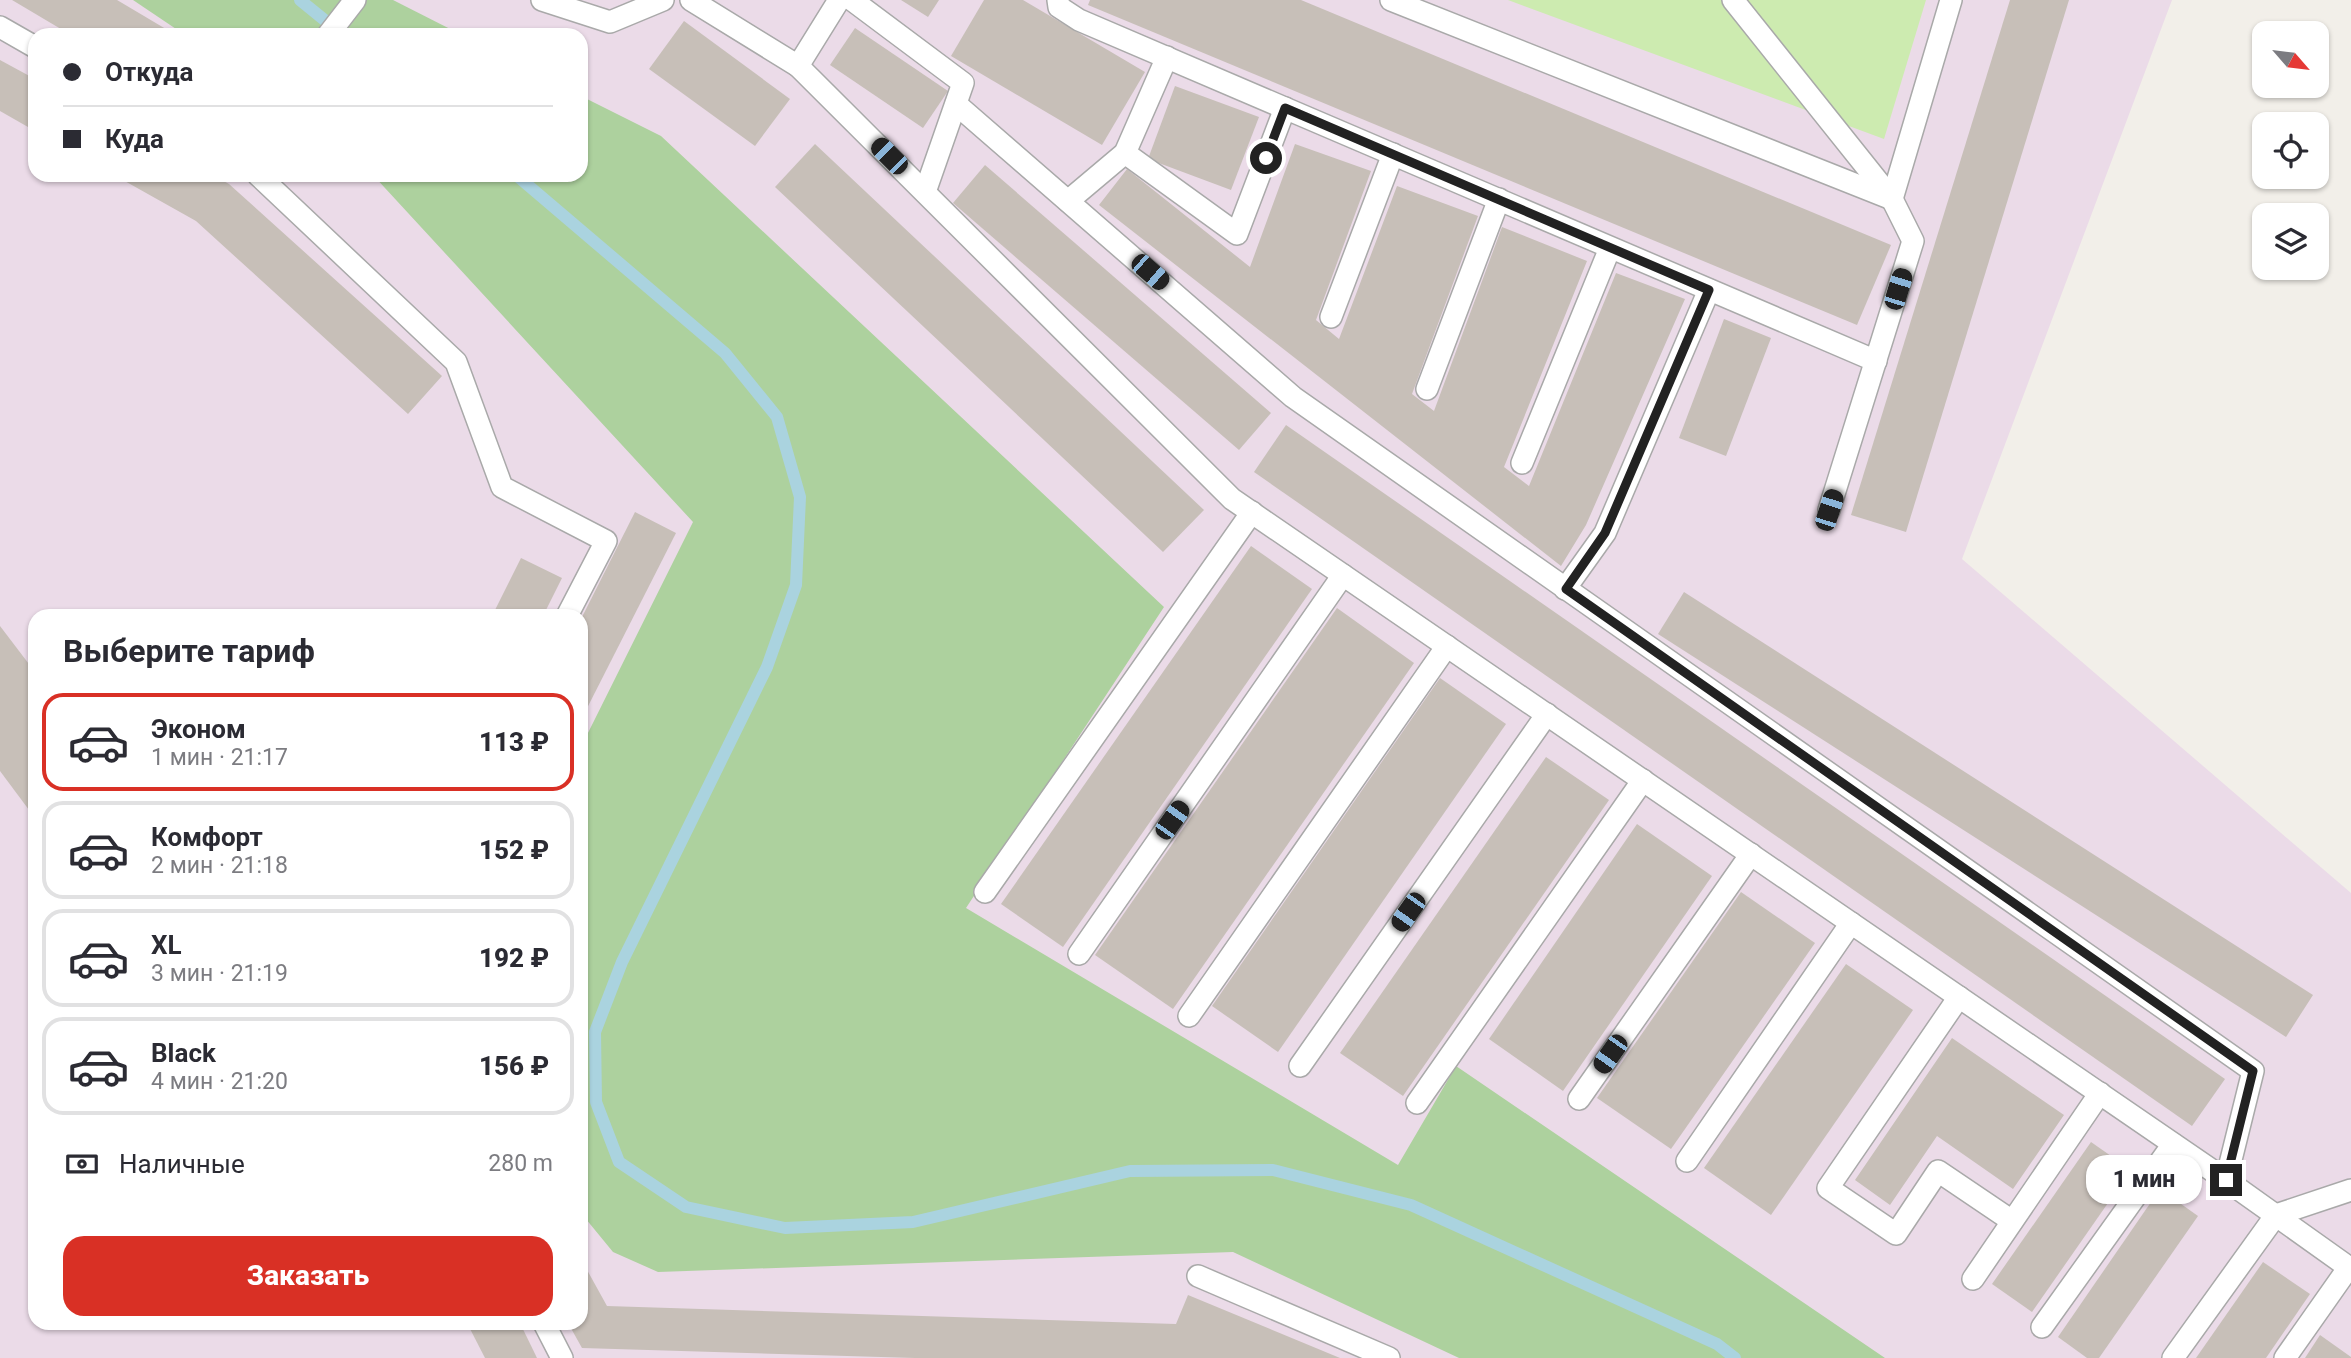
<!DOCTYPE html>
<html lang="ru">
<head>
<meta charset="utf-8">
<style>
	:root { --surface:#fff; --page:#f7f7f7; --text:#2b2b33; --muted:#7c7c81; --line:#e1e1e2; --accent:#d93025 }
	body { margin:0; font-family:Roboto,sans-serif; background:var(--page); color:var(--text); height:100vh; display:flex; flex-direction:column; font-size:26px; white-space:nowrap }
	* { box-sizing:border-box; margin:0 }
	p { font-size:23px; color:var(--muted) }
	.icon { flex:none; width:38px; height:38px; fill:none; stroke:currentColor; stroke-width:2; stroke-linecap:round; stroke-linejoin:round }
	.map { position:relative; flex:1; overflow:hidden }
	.drawer { position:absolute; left:28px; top:609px; width:560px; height:721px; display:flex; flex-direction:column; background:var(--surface); border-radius:21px; box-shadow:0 2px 5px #0004 }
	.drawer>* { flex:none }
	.hud { position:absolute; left:28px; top:28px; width:560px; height:154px; border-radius:21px; box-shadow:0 2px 5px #0004; display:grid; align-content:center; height:154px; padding:0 35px; background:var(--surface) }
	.needle { width:46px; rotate:118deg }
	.buttons { position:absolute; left:2252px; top:21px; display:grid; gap:14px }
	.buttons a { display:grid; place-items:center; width:77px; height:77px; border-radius:14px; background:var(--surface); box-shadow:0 2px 5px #0004; font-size:35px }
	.end { position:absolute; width:32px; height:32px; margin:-16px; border:9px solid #222; background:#fff; box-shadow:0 0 0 4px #fff }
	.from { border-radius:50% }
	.bubble { position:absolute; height:49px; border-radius:21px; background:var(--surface); box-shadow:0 2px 5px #0004; font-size:23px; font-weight:800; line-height:49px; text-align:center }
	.car { position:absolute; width:21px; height:42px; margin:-21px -10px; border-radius:9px; box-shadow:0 0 5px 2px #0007; background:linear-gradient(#222 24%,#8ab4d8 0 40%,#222 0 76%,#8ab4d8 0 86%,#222 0) }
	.hud b { display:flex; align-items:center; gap:24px; height:66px; font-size:26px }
	.hud b+b { border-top:2px solid var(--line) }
	.hud i { width:18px; height:18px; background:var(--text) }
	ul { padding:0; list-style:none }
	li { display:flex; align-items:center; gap:21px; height:98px; margin:0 14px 10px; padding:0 21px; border:4px solid var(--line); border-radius:21px }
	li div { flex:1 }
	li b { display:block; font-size:26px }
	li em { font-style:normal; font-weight:800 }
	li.on { border-color:var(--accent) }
	li>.icon { width:63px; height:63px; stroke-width:1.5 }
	h2 { padding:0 35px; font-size:32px; line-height:84px }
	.pay { display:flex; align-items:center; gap:18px; height:77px; padding:0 35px; font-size:26px }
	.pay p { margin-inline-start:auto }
	.cta { display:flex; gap:14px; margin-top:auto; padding:14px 35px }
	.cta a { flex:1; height:80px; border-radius:21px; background:var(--accent); color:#fff; font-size:28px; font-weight:800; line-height:80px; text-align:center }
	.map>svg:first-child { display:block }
	.industrial { fill:#ebdbe8; fill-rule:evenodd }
	.grass { fill:#cdebb0 }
	.forest { fill:#add19e }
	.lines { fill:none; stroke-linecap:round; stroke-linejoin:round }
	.stream { stroke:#aad3df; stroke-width:12 }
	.building { fill:#c7bfb8 }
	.lane-casing { stroke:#a9a9a9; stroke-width:24 }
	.lane { stroke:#fff; stroke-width:21 }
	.route { stroke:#222; stroke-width:9 }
</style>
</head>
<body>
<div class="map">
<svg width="2351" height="1358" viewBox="0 0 2351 1358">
	<rect width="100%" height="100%" fill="#f2efe9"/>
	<path class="industrial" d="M 0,0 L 2172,0 L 1962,559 L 2351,893 L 2351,1358 L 0,1358 ZM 35,35 L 581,35 L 581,175 L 35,175 ZM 35,616 L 581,616 L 581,1323 L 35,1323 Z"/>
	<path class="grass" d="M 1508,0 L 1926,0 L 1884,139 Z"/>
	<g class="forest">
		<path d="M 133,0 L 393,0 L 462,35 L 185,35 Z"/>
		<path d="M 581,96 L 661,136 L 1164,607 L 966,908 L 1398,1165 L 1456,1066 L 1885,1358 L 1459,1358 L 1233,1252 L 658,1272 L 613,1252 L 581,1213 L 581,747 L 693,522 L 373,175 L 581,175 Z"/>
	</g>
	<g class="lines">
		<g class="stream">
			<path d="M 300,0 L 343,35"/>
			<path d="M 516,175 L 725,353 L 777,417 L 800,497 L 796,585 L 767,667 L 622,962 L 595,1032 L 596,1102 L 619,1162 L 686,1207 L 785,1228 L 913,1222 L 1130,1171 L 1273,1170 L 1411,1205 L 1717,1344 L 1735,1358"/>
		</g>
	</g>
	<g class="building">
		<path d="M 12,0 L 117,0 L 176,35 L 71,35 Z"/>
		<path d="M 901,0 L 939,0 L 928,17 Z"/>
		<path d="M 984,0 L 1023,0 L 1145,72 L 1102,145 L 951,56 Z"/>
		<path d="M 1090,0 L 1301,0 L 1891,245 L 1857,325 L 1088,5 Z"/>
		<path d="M 2010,0 L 2069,0 L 1906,532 L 1851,515 Z"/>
		<path d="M 684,21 L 790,99 L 755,146 L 649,69 Z"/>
		<path d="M 855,28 L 948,91 L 923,128 L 830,65 Z"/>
		<path d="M 0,60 L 35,79 L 35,131 L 0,111 Z"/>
		<path d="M 1175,86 L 1259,117 L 1231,190 L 1148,159 Z"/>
		<path d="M 815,144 L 1204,510 L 1163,552 L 775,187 Z"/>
		<path d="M 1295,144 L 1371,171 L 1316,320 L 1339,339 L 1397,186 L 1478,216 L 1412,394 L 1434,411 L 1502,227 L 1587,261 L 1504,467 L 1529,486 L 1616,273 L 1685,299 L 1586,525 L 1561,566 L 1099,205 L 1127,169 L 1250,267 Z"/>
		<path d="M 985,165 L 1271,413 L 1239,450 L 953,203 Z"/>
		<path d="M 114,175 L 213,175 L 229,184 L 442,376 L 408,414 L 196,221 Z"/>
		<path d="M 1724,319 L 1771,338 L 1726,456 L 1679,438 Z"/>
		<path d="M 1286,425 L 2225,1079 L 2192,1126 L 1254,472 Z"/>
		<path d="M 635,512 L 676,533 L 581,720 L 581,619 Z"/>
		<path d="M 1251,546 L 1312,589 L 1063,947 L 1001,904 Z"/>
		<path d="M 521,558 L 562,578 L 543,616 L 492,616 Z"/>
		<path d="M 1684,592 L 2313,995 L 2286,1037 L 1658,634 Z"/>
		<path d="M 1337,608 L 1414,663 L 1173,1009 L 1095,955 Z"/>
		<path d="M 0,626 L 35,672 L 35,818 L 0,771 Z"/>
		<path d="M 1440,678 L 1506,724 L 1278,1052 L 1212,1006 Z"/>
		<path d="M 1546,757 L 1609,800 L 1403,1096 L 1340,1053 Z"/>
		<path d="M 1637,824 L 1712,876 L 1563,1091 L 1489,1039 Z"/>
		<path d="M 1741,892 L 1815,943 L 1671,1149 L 1597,1098 Z"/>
		<path d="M 1846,964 L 1913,1010 L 1771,1215 L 1704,1168 Z"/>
		<path d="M 1952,1038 L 2064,1115 L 2013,1189 L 1937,1136 L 1890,1205 L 1855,1180 Z"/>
		<path d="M 2091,1142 L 2131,1170 L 2032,1312 L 1992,1284 Z"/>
		<path d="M 2160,1189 L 2198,1216 L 2099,1358 L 2087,1358 L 2058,1337 Z"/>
		<path d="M 581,1259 L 607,1306 L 1176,1324 L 1188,1295 L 1340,1358 L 915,1358 L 582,1348 L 568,1323 L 581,1323 Z"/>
		<path d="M 2263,1262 L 2310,1294 L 2266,1358 L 2196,1358 Z"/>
		<path d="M 467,1323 L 520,1323 L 537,1358 L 485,1358 Z"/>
		<path d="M 2320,1335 L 2351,1357 L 2351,1358 L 2305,1358 Z"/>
	</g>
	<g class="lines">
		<g class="lane-casing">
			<g id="lane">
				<path d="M 542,0 L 610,22 L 663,0"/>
				<path d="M 691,0 L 798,66 L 839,0"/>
				<path d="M 852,0 L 963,83 L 925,192"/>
				<path d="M 1058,0 L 1059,7 L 1079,20 L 1876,361"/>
				<path d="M 1391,0 L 1892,199 L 1951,0"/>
				<path d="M 1733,0 L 1892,199 L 1913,241 L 1829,510"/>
				<path d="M 0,27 L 35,47"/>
				<path d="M 328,35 L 355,0"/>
				<path d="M 798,66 L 1232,499 L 2226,1180 L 2351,1269"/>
				<path d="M 956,104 L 1293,397 L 2253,1071 L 2226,1180"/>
				<path d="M 1125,153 L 1237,234 L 1285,108"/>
				<path d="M 258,175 L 456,362 L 502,487 L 606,541 L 567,616"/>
				<path d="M 1068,201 L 1125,153 L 1167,57"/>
				<path d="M 1331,317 L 1393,154"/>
				<path d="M 1427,389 L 1499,199"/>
				<path d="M 1522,463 L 1610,248"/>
				<path d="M 1565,589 L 1605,533 L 1709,290"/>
				<path d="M 985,892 L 1252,512"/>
				<path d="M 1079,954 L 1343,575"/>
				<path d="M 1959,997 L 1828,1188 L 1896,1234 L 1938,1171 L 2012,1221"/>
				<path d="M 1189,1016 L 1447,646"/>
				<path d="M 1300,1066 L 1547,714"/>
				<path d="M 1579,1099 L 1751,854"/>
				<path d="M 1417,1103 L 1643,780"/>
				<path d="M 1687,1161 L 1851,923"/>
				<path d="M 1198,1276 L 1389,1358"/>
				<path d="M 1973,1279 L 2100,1093"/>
				<path d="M 544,1323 L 562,1358"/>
				<path d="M 2042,1327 L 2173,1144"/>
				<path d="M 2173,1358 L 2276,1215 L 2351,1190"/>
				<path d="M 2285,1358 L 2349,1267"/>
			</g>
		</g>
		<use href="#lane" class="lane"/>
	</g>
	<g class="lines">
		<path class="route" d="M 1266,158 L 1285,108 L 1709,290 L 1605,533 L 1566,589 L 2253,1071 L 2226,1180"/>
	</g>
</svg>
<div class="buttons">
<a><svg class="needle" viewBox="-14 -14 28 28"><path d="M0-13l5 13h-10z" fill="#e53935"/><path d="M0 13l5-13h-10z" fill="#7c7c81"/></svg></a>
<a><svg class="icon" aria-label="locate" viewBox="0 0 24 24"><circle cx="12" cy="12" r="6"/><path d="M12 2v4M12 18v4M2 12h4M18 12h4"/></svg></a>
<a><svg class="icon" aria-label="layers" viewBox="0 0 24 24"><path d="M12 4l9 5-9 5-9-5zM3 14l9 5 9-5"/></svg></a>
</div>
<i class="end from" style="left:1266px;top:158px"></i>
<i class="end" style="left:2226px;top:1180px"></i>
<div class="bubble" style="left:2086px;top:1155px;width:116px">1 мин</div>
<i class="car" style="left:889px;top:156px;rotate:315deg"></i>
<i class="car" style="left:1150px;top:272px;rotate:131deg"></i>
<i class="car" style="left:1898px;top:289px;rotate:17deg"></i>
<i class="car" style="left:1829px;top:510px;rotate:18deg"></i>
<i class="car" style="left:1172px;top:820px;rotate:35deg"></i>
<i class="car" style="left:1408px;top:912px;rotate:215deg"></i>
<i class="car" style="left:1610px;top:1054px;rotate:215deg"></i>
<div class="hud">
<b><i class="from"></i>Откуда</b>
<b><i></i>Куда</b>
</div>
<section class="drawer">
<h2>Выберите тариф</h2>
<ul>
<li class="on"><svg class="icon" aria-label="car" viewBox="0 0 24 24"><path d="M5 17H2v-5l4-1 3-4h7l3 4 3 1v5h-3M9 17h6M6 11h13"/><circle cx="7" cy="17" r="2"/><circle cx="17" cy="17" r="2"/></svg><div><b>Эконом</b><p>1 мин · 21:17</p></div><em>113 ₽</em></li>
<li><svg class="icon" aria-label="car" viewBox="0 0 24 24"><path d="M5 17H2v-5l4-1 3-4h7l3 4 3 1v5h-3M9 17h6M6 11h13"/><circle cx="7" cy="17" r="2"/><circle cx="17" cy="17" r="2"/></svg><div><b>Комфорт</b><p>2 мин · 21:18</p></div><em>152 ₽</em></li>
<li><svg class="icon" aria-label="car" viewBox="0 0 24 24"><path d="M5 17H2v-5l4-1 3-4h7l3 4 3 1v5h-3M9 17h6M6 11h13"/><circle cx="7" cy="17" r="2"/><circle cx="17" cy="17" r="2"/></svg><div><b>XL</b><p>3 мин · 21:19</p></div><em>192 ₽</em></li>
<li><svg class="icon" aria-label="car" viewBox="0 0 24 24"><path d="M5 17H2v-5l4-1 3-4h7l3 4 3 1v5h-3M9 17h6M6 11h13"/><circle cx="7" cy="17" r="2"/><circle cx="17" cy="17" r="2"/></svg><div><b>Black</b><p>4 мин · 21:20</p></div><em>156 ₽</em></li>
</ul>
<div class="pay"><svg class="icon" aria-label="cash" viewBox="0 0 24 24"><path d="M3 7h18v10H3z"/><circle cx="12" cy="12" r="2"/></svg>Наличные<p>280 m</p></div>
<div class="cta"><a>Заказать</a></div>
</section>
</div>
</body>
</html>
